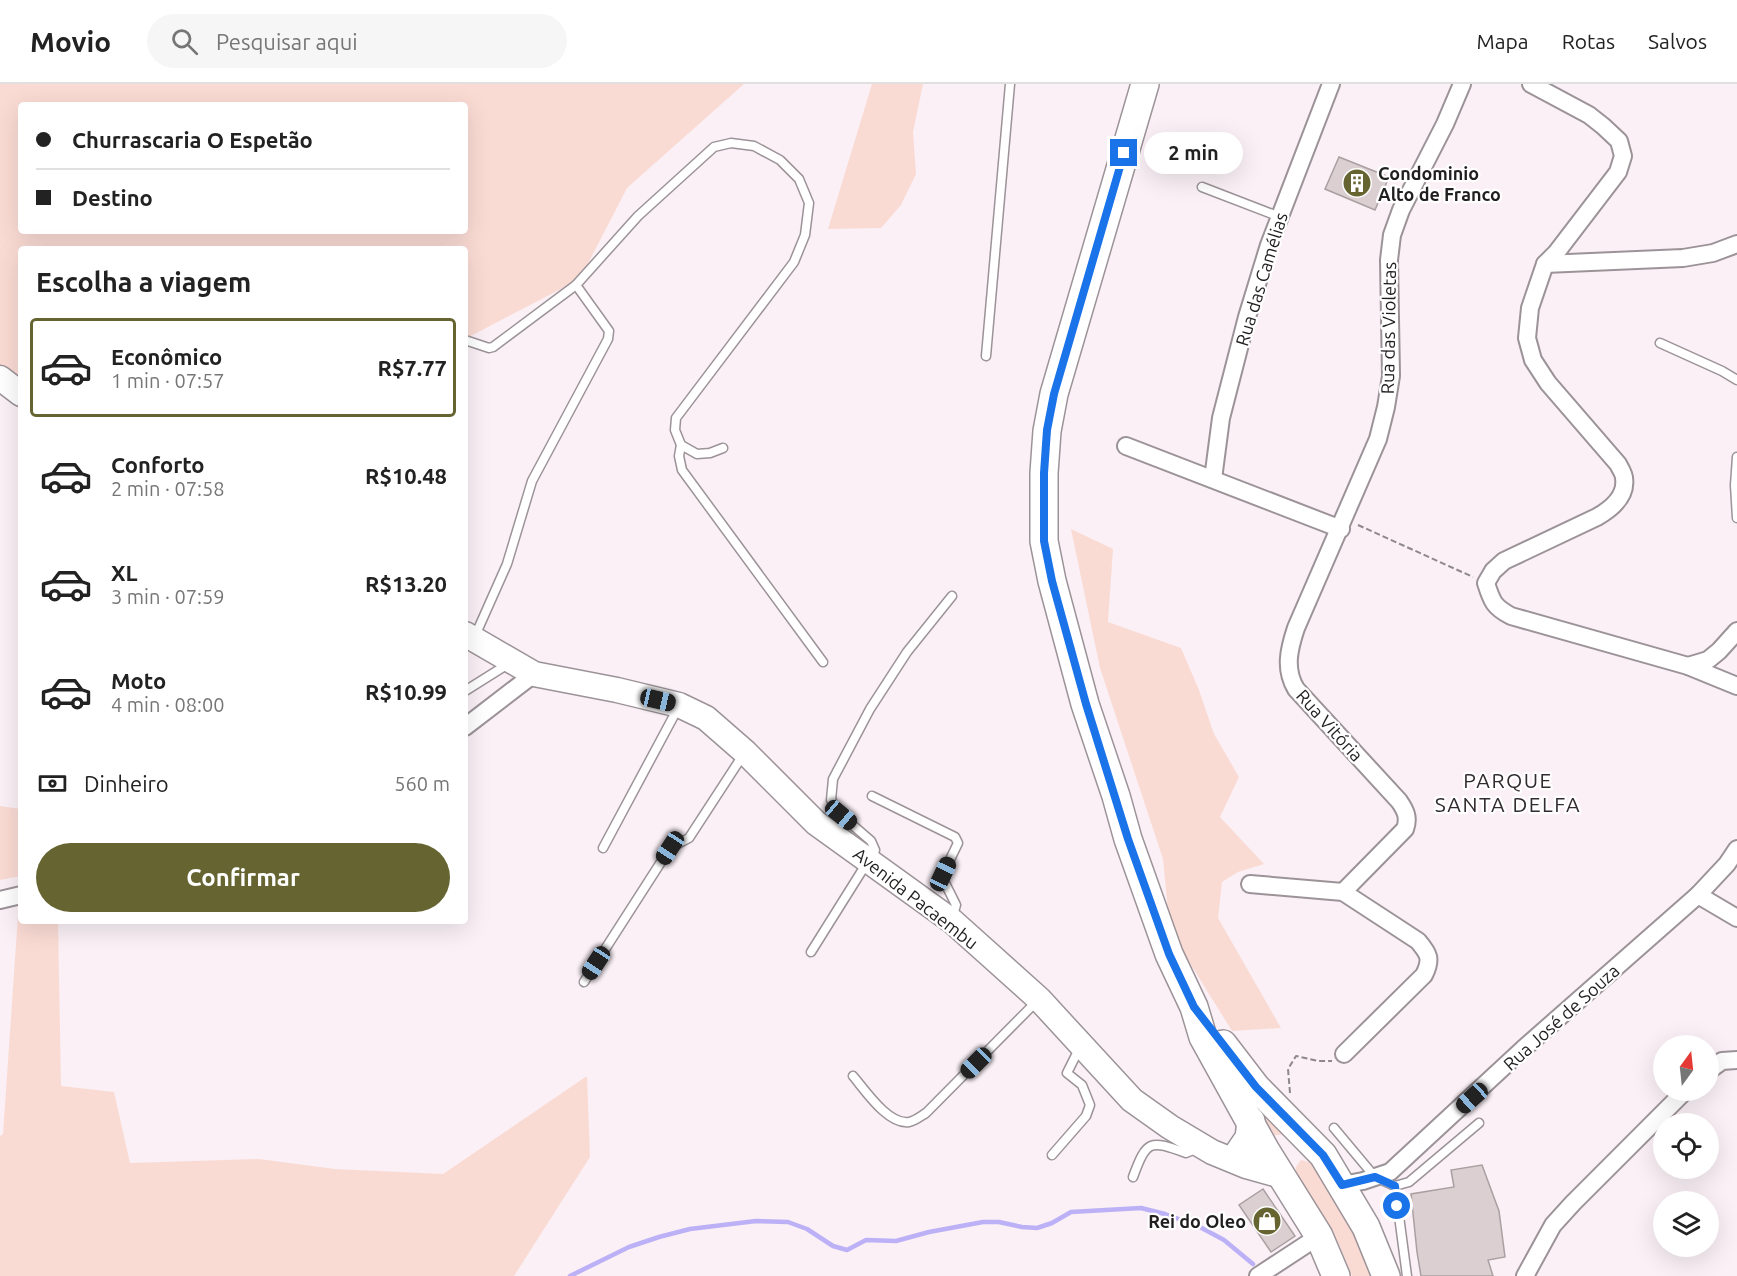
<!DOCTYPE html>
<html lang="pt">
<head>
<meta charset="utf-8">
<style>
	:root { --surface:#fff; --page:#f6f6f6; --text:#222; --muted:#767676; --line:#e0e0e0; --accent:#666532 }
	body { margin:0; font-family:Ubuntu,sans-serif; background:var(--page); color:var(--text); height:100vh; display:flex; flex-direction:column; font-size:22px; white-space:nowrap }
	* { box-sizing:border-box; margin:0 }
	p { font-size:20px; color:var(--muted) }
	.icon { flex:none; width:33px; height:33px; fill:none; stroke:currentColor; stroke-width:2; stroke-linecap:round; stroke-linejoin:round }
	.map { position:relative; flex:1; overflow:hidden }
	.side { position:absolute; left:18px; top:162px; width:450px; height:678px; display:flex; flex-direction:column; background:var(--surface); border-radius:6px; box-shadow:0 6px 24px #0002 }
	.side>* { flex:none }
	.banner { position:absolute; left:18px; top:18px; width:450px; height:132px; border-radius:6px; box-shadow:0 6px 24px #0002; display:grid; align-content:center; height:132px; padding:0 18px; background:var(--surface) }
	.needle { width:39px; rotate:15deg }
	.tools { position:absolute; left:1653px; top:951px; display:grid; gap:12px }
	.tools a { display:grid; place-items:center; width:66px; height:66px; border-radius:50%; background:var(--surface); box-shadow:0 6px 24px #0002; font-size:30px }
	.end { position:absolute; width:27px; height:27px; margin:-14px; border:8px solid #1a73e8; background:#fff; box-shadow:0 0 0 3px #fff }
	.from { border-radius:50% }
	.bubble { position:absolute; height:42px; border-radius:21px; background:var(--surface); box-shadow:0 6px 24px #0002; font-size:20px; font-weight:600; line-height:42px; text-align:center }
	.car { position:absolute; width:18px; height:36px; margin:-18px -9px; border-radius:8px; box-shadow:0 0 4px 2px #0007; background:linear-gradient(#222 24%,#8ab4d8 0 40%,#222 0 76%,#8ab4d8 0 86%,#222 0) }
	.banner b { display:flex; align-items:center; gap:21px; height:57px; font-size:22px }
	.banner b+b { border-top:2px solid var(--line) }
	.banner i { width:15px; height:15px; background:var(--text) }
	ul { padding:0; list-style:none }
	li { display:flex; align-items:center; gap:18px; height:99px; margin:0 12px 9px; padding:0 6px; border:3px solid transparent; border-radius:6px }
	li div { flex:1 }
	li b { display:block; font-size:22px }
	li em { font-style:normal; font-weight:600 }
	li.selected { border-color:var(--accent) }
	li>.icon { width:54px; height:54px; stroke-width:1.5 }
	h2 { padding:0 18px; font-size:27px; line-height:72px }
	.pay { display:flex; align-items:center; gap:15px; height:66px; padding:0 18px; font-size:22px }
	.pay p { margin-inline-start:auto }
	.action { display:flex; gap:12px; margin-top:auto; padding:12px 18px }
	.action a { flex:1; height:69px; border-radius:36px; background:var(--accent); color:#fff; font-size:24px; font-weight:600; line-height:69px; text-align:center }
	header { display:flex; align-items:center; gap:36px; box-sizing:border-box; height:84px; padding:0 30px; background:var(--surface); border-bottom:2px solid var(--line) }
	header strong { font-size:28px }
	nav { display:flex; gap:33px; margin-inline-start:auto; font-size:21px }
	.search { width:420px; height:54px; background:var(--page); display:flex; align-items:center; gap:15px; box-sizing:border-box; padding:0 21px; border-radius:33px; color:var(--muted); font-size:22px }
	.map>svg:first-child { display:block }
	.green { fill:#fadbd4; fill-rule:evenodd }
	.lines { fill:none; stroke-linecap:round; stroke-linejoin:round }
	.stream { stroke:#bcb0f6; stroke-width:4.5 }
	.building { fill:#dbcfd1; stroke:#aba0a1; stroke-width:1.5 }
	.lane-casing { stroke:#9c9398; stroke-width:11 }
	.street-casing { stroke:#9c9398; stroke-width:20 }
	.secondary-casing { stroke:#9c9398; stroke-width:27 }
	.primary-casing { stroke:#9c9398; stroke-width:30 }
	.path { stroke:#8e888c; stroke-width:2; stroke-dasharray:6 3; stroke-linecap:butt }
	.lane { stroke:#fff; stroke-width:8 }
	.street { stroke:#fff; stroke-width:16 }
	.secondary { stroke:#fff; stroke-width:24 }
	.primary { stroke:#fff; stroke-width:27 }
	.route { stroke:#1a73e8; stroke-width:8 }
	.labels { text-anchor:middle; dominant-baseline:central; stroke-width:4.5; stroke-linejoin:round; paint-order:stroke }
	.poi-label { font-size:18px; font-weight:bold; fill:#211e20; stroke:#fff; text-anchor:start }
	.street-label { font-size:18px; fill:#211e20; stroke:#fff }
	.quarter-label { font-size:21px; letter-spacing:1.5px; fill:#322b2f; stroke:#fff }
</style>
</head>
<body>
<header>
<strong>Movio</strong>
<div class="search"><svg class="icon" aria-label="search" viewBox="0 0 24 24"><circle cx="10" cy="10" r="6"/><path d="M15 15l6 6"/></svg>Pesquisar aqui</div>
<nav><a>Mapa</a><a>Rotas</a><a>Salvos</a></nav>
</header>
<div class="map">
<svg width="1737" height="1192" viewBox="0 0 1737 1192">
	<rect width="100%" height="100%" fill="#faf0f6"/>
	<g class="green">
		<path d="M 0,0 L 744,0 L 627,104 L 580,195 L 465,255 L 465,165 L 21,165 L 21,296 L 0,282 ZM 21,21 L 465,21 L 465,147 L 21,147 Z"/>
		<path d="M 872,0 L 923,0 L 913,48 L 916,90 L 901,121 L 881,144 L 828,145 Z"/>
		<path d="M 1071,445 L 1113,465 L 1108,538 L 1181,564 L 1199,606 L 1214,650 L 1239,693 L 1220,733 L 1264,780 L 1238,788 L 1222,798 L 1218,834 L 1281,944 L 1232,947 L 1170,847 L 1163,775 L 1100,584 Z"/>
		<path d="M 0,722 L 21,725 L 21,792 L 0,796 Z"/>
		<path d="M 18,831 L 21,831 L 21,837 L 58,837 L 61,1002 L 114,1008 L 130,1079 L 259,1075 L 335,1085 L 443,1090 L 587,992 L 590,1073 L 514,1192 L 0,1192 L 0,1052 L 3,1050 Z"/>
		<path d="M 1231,985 L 1291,1050 L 1267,1052 Z"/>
		<path d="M 1301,1076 L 1313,1079 L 1355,1141 L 1373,1192 L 1352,1192 L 1338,1158 L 1325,1134 L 1296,1091 L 1296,1083 Z"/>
	</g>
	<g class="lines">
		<path class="stream" d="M 570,1192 L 629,1163 L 659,1153 L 690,1145 L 756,1137 L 788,1138 L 807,1145 L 833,1162 L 847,1166 L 866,1156 L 896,1157 L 929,1148 L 983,1138 L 999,1138 L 1022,1143 L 1037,1144 L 1052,1139 L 1071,1128 L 1141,1124 L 1165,1130 L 1198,1142 L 1224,1156 L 1253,1180"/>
	</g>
	<g class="building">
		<path d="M 1339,73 L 1389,93 L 1375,126 L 1325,105 Z"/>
		<path d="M 1482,1081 L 1499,1127 L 1505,1173 L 1488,1176 L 1493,1192 L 1421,1192 L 1417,1168 L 1411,1110 L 1454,1103 L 1451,1086 Z"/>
		<path d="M 1263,1105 L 1295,1152 L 1271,1168 L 1239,1121 Z"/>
	</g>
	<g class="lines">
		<g class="lane-casing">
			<g id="lane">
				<path d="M 1202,103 L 1280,133"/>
				<path d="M 465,256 L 489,264 L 493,263 L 576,201 L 638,132 L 714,63 L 731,59 L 754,62 L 780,76 L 799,95 L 809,119 L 805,151 L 794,178 L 676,334 L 675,346 L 681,361 L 697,370 L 710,369 L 723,364"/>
				<path d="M 1660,259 L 1722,287 L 1737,296"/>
				<path d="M 986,272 L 1010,0"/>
				<path d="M 681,361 L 679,372 L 682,386 L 823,578"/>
				<path d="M 1737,373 L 1735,401 L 1737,434"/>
				<path d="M 475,552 L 507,480 L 532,397 L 608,255 L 609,247 L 576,201"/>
				<path d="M 465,607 L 508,580"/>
				<path d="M 872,712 L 955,753 L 958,759 L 943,790 L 944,797 L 956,821 L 952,834"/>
				<path d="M 603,764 L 678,624"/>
				<path d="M 811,868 L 863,785 L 871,778 L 875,766 L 871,757 L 841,731 L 831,716 L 833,695 L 870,625 L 907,568 L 952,512"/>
				<path d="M 584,898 L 670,764 L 689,754 L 743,671"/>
				<path d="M 853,992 C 865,1006 888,1041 909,1038 C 915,1037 921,1032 926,1029 L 1037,917"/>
				<path d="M 1334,1044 L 1375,1093 L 1395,1102 L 1409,1098 L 1479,1039"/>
				<path d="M 1052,1071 L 1086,1032 L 1090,1021 L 1082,1001 L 1067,989 L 1077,969 L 1081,965"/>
				<path d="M 1133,1093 C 1147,1055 1150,1056 1186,1069 L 1198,1064"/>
				<path d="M 1395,1102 L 1407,1192"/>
			</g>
		</g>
		<g class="street-casing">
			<g id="street">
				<path d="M 1531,0 L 1589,31 L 1603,42 L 1619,57 L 1623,72 L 1618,88 L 1556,169 L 1545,180 L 1530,224 L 1527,254 L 1533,276 L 1548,299 L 1618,380 C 1620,384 1624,390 1624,394 C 1627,413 1611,425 1597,433 L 1504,477 L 1493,487 L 1486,499 C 1492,518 1494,523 1511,532 L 1688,582 L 1737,602"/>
				<path d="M 1545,180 L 1683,174 L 1713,169 L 1737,160"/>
				<path d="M 1126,362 L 1341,445"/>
				<path d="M 1213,395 L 1221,334 L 1247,233 L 1269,161 L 1331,0"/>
				<path d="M 1688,582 L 1708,576 L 1719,567 L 1737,547"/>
				<path d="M 465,643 L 534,590"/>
				<path d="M 1250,800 L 1343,808 L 1418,857 C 1429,870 1432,875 1424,891 L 1344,970"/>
				<path d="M 1343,808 L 1405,745 C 1409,734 1406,727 1399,717 L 1296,605 C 1284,585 1289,565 1296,544 L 1378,355 L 1386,323 L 1391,292 L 1389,176 L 1392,151 L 1401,126 L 1445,40 L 1462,0"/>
				<path d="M 1698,811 L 1737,834"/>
				<path d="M 0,816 L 21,811"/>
				<path d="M 1708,987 L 1722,977 L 1737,976"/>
				<path d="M 1342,1101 L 1363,1097 L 1390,1088 L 1523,965 L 1698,811 L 1727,780 L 1737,765"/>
				<path d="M 1258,1192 L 1319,1152"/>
				<path d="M 1525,1192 L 1553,1141 L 1573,1119 L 1686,1006"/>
			</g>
		</g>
		<g class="secondary-casing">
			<g id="secondary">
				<path d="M 0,294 L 21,310"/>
				<path d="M 465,550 L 534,590 L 617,606 L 679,621 L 706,634 L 745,668 L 816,739 L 952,837 L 1039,915 L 1132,1016 L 1170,1043 L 1212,1068 L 1246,1082 L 1282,1092"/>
			</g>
		</g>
		<g class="primary-casing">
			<g id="primary">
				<path d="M 1145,0 L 1054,310 L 1047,347 L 1044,389 L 1044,457 L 1052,497 L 1085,620 L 1116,712 L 1128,755 L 1169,870 L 1194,923 L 1203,953 L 1266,1067 L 1319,1152 L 1336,1192"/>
				<path d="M 1223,960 L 1256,1003 L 1323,1071 L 1366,1143 L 1386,1192"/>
				<path d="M 1238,1070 L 1249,1054 L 1251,1037"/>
			</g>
		</g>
		<g class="path">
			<path d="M 1358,441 L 1473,493"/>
			<path d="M 1290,1009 L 1288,985 L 1296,972 L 1318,977 L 1332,977"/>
		</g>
		<use href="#lane" class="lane"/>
		<use href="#street" class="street"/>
		<use href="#secondary" class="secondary"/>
		<use href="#primary" class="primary"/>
	</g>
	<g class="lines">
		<path class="route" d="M 1124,69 L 1054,310 L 1047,346 L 1044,389 L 1044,457 L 1052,497 L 1086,620 L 1128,755 L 1169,870 L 1194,923 L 1256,1003 L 1323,1071 L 1342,1101 L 1375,1093 L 1395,1102 L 1397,1122"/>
	</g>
	<defs>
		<g id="building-disc" transform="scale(1.5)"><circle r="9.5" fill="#666532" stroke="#fff"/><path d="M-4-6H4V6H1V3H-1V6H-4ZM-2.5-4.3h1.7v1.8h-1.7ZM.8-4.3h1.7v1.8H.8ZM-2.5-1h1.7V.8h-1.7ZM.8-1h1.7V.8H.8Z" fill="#fff"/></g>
		<g id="shop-disc" transform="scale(1.5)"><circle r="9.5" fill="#666532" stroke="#fff"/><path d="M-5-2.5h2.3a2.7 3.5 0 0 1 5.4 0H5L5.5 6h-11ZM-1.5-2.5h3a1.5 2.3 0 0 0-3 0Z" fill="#fff"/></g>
	</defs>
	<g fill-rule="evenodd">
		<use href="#building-disc" x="1357" y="99"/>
		<use href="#shop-disc" x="1267" y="1137"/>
	</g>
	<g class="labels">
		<g class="poi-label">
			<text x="1378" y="89">Condominio<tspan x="1378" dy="21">Alto de Franco</tspan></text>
			<text x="1246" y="1137" text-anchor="end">Rei do Oleo</text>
		</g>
		<g class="street-label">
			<text transform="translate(1261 195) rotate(-73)">Rua das Camélias</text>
			<text transform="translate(1388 244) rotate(-89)">Rua das Violetas</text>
			<text transform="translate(1330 641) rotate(48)">Rua Vitória</text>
			<text transform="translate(916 814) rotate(38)">Avenida Pacaembu</text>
			<text transform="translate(1561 933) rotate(-42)">Rua José de Souza</text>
		</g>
		<g class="quarter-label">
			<text x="1508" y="696">PARQUE<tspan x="1508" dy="24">SANTA DELFA</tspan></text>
		</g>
	</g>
</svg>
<div class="tools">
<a><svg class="needle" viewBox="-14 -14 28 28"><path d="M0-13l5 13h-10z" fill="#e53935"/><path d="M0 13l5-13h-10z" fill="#767676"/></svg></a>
<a><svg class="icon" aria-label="locate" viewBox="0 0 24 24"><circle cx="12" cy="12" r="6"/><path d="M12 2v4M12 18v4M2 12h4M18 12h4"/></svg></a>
<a><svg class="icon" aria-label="layers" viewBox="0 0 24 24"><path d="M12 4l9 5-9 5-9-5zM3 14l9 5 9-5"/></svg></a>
</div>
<i class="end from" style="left:1397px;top:1122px"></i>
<i class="end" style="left:1124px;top:69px"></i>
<div class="bubble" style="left:1144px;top:48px;width:99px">2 min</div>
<i class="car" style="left:658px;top:616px;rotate:103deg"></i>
<i class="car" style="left:841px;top:731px;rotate:130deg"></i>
<i class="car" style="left:670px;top:764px;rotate:213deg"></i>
<i class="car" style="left:943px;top:790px;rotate:25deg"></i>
<i class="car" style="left:596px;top:879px;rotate:213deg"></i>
<i class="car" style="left:976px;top:979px;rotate:225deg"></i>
<i class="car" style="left:1472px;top:1014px;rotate:228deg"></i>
<div class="banner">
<b><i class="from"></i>Churrascaria O Espetão</b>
<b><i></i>Destino</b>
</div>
<section class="side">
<h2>Escolha a viagem</h2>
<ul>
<li class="selected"><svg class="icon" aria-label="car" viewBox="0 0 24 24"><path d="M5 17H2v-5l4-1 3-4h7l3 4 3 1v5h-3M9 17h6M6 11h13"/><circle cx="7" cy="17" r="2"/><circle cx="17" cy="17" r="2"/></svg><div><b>Econômico</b><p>1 min · 07:57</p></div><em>R$7.77</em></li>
<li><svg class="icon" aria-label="car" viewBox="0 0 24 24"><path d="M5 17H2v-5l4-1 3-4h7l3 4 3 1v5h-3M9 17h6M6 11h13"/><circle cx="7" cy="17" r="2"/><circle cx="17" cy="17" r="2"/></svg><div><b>Conforto</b><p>2 min · 07:58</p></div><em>R$10.48</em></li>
<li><svg class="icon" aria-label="car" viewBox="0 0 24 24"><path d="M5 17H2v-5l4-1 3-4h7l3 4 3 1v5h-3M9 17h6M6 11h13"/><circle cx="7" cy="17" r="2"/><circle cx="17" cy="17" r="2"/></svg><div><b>XL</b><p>3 min · 07:59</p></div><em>R$13.20</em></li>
<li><svg class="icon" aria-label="car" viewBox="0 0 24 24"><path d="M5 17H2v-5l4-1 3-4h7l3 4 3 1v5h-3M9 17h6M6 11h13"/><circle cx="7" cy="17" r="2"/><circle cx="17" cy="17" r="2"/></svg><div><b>Moto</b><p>4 min · 08:00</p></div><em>R$10.99</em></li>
</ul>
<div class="pay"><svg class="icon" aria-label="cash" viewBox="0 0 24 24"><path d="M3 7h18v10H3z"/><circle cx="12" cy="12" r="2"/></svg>Dinheiro<p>560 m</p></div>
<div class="action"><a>Confirmar</a></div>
</section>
</div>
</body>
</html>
